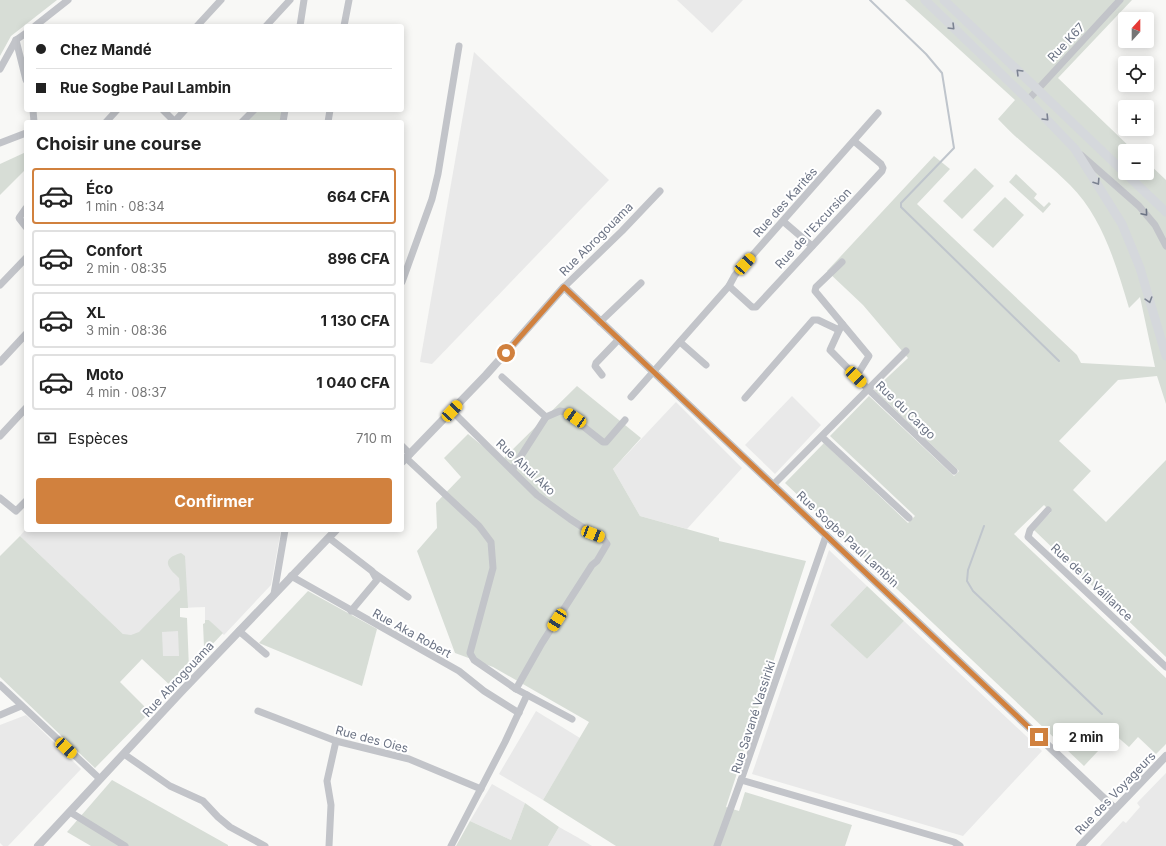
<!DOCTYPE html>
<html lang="fr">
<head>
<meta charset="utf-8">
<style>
	:root { --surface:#fff; --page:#f6f6f6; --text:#222; --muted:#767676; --line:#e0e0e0; --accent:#d1813e }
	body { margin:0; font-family:Inter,sans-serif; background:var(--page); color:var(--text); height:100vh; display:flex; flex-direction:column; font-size:15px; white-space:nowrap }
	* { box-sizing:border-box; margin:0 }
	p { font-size:13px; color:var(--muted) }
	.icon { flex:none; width:22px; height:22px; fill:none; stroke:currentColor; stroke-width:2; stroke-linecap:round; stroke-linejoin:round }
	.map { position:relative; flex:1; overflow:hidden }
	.drawer { position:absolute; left:24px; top:120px; width:380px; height:412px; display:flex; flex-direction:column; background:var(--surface); border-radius:4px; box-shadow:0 2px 10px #0003 }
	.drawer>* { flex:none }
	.guide { position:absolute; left:24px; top:24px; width:380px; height:88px; border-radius:4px; box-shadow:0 2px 10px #0003; display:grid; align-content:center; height:88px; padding:0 12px; background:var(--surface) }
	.needle { width:26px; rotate:21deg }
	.fabs { position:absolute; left:1118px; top:12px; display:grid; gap:8px }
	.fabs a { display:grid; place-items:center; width:36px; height:36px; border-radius:4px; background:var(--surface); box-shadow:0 2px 10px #0003; font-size:20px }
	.end { position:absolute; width:18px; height:18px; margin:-9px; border:5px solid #d1813e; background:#fff; box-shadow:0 0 0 2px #fff }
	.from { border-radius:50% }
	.bubble { position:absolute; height:28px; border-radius:4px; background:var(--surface); box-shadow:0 2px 10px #0003; font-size:13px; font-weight:700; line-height:28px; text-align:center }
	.car { position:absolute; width:12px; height:24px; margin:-12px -6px; border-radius:5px; box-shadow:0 0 3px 1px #0007; background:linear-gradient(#f5c518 24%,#345 0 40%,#f5c518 0 76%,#345 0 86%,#f5c518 0) }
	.guide b { display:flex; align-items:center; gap:14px; height:38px; font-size:15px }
	.guide b+b { border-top:1px solid var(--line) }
	.guide i { width:10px; height:10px; background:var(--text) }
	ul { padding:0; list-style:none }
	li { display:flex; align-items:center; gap:12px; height:56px; margin:0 8px 6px; padding:0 4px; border:2px solid var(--line); border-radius:4px }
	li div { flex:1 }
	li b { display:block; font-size:15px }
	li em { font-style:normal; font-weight:700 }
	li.selected { border-color:var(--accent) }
	li>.icon { width:36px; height:36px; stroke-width:1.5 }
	h2 { padding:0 12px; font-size:18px; line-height:48px }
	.pay { display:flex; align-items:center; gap:10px; height:44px; padding:0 12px; font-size:15px }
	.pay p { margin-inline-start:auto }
	.action { display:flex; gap:8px; margin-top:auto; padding:8px 12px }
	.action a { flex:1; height:46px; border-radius:4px; background:var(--accent); color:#fff; font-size:16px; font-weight:700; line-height:46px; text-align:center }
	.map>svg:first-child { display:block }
	.built { fill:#e9e9e9 }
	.green { fill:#d7ddd6; fill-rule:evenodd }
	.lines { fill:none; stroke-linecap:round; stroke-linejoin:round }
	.stream { stroke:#bfc5cc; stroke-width:2 }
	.minor { stroke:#c2c4c9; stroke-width:7 }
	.tertiary { stroke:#c2c4c9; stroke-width:8 }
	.secondary { stroke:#d5d8dc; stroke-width:9 }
	.oneway { stroke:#7b8291 }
	.oneway2 { stroke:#6b7384 }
	.route { stroke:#d1813e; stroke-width:5 }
	.labels { text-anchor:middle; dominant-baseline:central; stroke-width:4; stroke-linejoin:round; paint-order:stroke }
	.street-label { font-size:12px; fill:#6b7384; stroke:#fff }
</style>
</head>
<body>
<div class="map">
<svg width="1166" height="846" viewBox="0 0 1166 846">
	<rect width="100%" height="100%" fill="#f8f8f6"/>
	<g class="built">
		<path d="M 677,0 L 743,0 L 712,33 Z"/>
		<path d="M 474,52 L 609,180 L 432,364 L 420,362 Z"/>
		<path d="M 792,396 L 821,425 L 775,474 L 745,445 Z"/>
		<path d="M 676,402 L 742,468 L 687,529 L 640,516 L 613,469 Z"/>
		<path d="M 26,529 L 26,530 L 281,530 L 271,585 L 224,635 L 209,620 L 205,620 L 205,607 L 180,608 L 179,656 L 146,656 L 20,536 Z"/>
		<path d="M 829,550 L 867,586 L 830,625 L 867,659 L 904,621 L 1042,751 L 963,836 L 752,774 Z"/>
		<path d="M 536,711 L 580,738 L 543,800 L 499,774 Z"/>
		<path d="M 26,715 L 81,769 L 8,846 L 3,846 L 0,843 L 0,725 Z"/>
		<path d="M 1166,773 L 1166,846 L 1100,846 L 1123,821 L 1126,823 L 1140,807 L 1137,803 Z"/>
		<path d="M 492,784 L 525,803 L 511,840 L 470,821 Z"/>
		<path d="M 559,827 L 577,837 L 592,846 L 548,846 Z"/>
	</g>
	<g class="green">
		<path d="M 0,0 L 57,0 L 11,36 L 0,56 Z"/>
		<path d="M 905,0 L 1132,0 L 1058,78 L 1134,151 L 1125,151 L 1125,173 L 1147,173 L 1147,162 L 1166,180 L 1166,404 L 1157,376 L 1118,380 L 1059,441 L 1091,471 L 1073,490 L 1106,522 L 1166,460 L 1166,657 L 1034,530 L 1051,512 L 1044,505 L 1014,534 L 1166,678 L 1166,744 L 1156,754 L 1138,737 L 1129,747 L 1114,734 L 1084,766 L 785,483 L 824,443 L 908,523 L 915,516 L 830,436 L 869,396 L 954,476 L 959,471 L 874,390 L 908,358 L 863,305 L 827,271 L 934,156 L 950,169 L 917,204 L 1077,355 L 1081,363 L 1155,367 L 1140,297 L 1129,308 C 1116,265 1103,218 1070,185 C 1047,162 1020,143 998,119 L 1015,100 Z"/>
		<path d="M 257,110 L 283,110 L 281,122 L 245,122 Z"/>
		<path d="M 26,152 L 26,169 L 0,195 L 0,164 Z"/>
		<path d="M 975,168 L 994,186 L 962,219 L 943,201 Z"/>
		<path d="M 1016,174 L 1037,194 L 1034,198 L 1044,207 L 1049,202 L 1051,204 L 1043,213 L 1009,182 Z"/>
		<path d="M 1005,197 L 1024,215 L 993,248 L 973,230 Z"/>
		<path d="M 577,386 L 641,438 L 613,469 L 640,516 L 719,538 L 719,541 L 806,561 L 726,807 L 739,811 L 745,792 L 852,825 L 845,846 L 616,846 L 543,800 L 589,722 L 493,667 L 455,653 L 417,551 L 437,528 L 436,503 L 461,477 L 444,458 L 468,434 L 501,461 Z"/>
		<path d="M 20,536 L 123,634 L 131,635 L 139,632 L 180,590 L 179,578 C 168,568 160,559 181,553 L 185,556 L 188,608 L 180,608 L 180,617 L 187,618 L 189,669 L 172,687 L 142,659 L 120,682 L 150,712 L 95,768 L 0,677 L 0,556 ZM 178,631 L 179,656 L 163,656 L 162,632 Z"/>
		<path d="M 867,586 L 904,621 L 867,659 L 830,625 Z"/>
		<path d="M 308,591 L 377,629 L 362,686 L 259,643 Z"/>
		<path d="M 205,620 L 209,620 L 223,633 L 207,650 L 204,647 L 203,624 L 205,623 Z"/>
		<path d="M 112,780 L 228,845 L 228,846 L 91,846 L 67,832 Z"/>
		<path d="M 525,803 L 559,827 L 548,846 L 456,846 L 470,821 L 511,840 Z"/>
	</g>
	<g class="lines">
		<g class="stream">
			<path d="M 870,0 L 926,54 L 942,73 L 954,148 L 901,203 L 901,207 L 1059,361"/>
			<path d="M 984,526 L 968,570 L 967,581 L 973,591 L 1102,714"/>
		</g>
		<g class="minor">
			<path d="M 35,26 L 68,0"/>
			<path d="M 197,26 L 221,0"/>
			<path d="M 266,26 L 290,0"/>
			<path d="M 300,26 L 304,0"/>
			<path d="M 344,26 L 349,0"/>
			<path d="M 16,40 L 26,80"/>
			<path d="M 0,69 L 16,40 L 26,33"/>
			<path d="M 1028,100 L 1120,0"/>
			<path d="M 33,110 L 34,122"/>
			<path d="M 163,110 L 175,122"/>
			<path d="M 106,122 L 117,110"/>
			<path d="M 174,122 L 185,110"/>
			<path d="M 242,122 L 254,110"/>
			<path d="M 283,122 L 285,110"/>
			<path d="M 328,122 L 330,110"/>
			<path d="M 0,143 L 26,133"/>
			<path d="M 1081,155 L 1139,206 L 1155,225 L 1166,246"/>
			<path d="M 26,208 L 19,218 L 26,227"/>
			<path d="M 784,222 L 812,246"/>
			<path d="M 842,262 L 816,287 L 815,291 L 869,356 L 856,377"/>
			<path d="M 402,282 L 432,199 L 438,174 L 459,46"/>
			<path d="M 0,285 L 26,258"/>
			<path d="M 729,286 L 752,307 L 756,307 L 882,171 L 883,168 L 881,164 L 854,141"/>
			<path d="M 564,287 L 622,231 L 660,191"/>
			<path d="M 600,322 L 641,283"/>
			<path d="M 842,324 L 830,350 L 869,390 L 954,471"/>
			<path d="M 680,342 L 706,365"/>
			<path d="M 0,362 L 26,334"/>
			<path d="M 602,375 L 595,366 L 596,363 L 619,339"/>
			<path d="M 502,377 L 546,417 L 512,470"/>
			<path d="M 631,397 L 729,286 L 735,275 L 878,113"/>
			<path d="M 745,398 L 813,320 L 818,320 L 839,330"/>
			<path d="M 452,411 L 537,495 L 570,519 L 593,534 L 602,537 L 607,544 L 597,561 L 592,565 L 542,643 L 516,689"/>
			<path d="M 546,417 L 560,411 L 565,412 L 603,442 L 606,442 L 625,420"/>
			<path d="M 0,436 L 26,408"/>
			<path d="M 822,437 L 909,518"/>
			<path d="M 402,446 L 410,454"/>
			<path d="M 406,458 L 479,526 L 491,542 L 493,568 L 470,653 L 474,660 L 516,689 L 572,719"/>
			<path d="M 773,485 L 906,351"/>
			<path d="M 0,498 L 16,511 L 26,501"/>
			<path d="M 1048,510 L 1030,530 L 1028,537 L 1166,667"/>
			<path d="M 826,536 L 741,780 L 954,842 L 960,846"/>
			<path d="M 329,538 L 372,571 L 377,580 L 351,611"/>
			<path d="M 374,573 L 408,597"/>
			<path d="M 291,576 L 459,671 L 484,691 L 519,713"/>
			<path d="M 274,594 L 285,530"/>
			<path d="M 239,631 L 266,654"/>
			<path d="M 0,685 L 100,779"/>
			<path d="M 258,711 L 336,741 L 409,759 L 481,789"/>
			<path d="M 0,715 L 21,706"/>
			<path d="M 124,754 L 170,786 L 203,801 L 218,817 L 230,827 L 265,846"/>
			<path d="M 70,812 L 125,846"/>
			<path d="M 329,846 L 331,805 L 327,781 L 336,741"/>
			<path d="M 451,846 L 505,742 L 527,695"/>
			<path d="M 717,846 L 741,780"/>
		</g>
		<g class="tertiary">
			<path d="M 402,462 L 486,375 L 564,287 L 1115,809"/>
			<path d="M 38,846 L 181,692 L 336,530"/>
			<path d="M 1080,846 L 1166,756"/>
		</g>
		<g class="secondary">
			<path d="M 925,0 L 1028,100 L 1075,149 L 1122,224 L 1140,268 L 1166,356"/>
			<path d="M 944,0 L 1125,173"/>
			<path d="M 1125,173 L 1166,212"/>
		</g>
	</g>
	<defs><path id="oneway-chevron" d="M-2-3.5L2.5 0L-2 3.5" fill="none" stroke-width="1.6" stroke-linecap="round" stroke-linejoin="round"/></defs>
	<g class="oneway">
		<use href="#oneway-chevron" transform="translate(952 27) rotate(45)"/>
		<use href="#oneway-chevron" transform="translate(1019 72) rotate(-135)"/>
		<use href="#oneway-chevron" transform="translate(1046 118) rotate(46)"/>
		<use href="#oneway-chevron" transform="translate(1097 182) rotate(57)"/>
		<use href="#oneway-chevron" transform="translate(1149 300) rotate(73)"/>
	</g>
	<use class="oneway2" href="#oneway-chevron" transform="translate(1145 213) rotate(50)"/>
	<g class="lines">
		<path class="route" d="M 506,353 L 564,287 L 1039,737"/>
	</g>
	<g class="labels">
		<g class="street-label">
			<text transform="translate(1066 42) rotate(-47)">Rue K67</text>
			<text transform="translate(785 202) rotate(-48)">Rue des Karités</text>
			<text transform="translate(813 228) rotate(-47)">Rue de l'Excursion</text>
			<text transform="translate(596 239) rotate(-45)">Rue Abrogouama</text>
			<text transform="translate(906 410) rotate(44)">Rue du Cargo</text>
			<text transform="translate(526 467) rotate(43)">Rue Ahui Ako</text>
			<text transform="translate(848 539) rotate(43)">Rue Sogbe Paul Lambin</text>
			<text transform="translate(1092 582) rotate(43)">Rue de la Vaillance</text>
			<text transform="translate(412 633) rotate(29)">Rue Aka Robert</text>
			<text transform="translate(178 679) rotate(-47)">Rue Abrogouama</text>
			<text transform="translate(753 717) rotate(-72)">Rue Savané Vassiriki</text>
			<text transform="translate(372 739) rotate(15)">Rue des Oies</text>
			<text transform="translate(1115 793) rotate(-46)">Rue des Voyageurs</text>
		</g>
	</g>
</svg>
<div class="fabs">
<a><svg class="needle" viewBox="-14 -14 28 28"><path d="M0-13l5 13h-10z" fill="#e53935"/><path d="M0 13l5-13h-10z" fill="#767676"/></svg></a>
<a><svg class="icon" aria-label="locate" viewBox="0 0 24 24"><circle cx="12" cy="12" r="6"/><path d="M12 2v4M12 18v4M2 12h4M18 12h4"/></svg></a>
<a>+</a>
<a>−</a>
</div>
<i class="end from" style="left:506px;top:353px"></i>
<i class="end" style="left:1039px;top:737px"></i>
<div class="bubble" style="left:1053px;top:723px;width:66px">2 min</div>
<i class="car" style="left:745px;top:264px;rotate:42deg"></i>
<i class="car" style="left:856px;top:377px;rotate:135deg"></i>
<i class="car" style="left:452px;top:411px;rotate:43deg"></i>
<i class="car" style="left:575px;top:418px;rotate:304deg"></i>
<i class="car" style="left:593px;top:534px;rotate:111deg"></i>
<i class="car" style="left:557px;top:620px;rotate:213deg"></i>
<i class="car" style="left:66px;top:748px;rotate:133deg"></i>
<div class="guide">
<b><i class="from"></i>Chez Mandé</b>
<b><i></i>Rue Sogbe Paul Lambin</b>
</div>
<section class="drawer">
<h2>Choisir une course</h2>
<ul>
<li class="selected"><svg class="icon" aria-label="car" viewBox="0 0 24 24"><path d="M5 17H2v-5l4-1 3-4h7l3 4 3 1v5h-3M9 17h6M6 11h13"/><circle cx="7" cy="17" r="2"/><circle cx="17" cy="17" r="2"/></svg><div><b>Éco</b><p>1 min · 08:34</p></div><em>664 CFA</em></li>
<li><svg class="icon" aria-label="car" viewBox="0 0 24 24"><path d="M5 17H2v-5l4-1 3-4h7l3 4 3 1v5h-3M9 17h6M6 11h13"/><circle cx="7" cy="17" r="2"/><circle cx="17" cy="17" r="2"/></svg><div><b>Confort</b><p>2 min · 08:35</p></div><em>896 CFA</em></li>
<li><svg class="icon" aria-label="car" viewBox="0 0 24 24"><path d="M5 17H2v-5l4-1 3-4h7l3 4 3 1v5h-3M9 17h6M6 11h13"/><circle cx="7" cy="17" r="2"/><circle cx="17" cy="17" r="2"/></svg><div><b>XL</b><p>3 min · 08:36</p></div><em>1 130 CFA</em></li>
<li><svg class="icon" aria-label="car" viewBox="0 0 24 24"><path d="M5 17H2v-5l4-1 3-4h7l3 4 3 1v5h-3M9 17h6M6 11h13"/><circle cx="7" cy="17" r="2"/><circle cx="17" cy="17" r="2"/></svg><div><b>Moto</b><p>4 min · 08:37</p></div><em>1 040 CFA</em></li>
</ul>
<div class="pay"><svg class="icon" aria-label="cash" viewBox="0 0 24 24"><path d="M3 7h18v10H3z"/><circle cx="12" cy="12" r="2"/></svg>Espèces<p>710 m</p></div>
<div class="action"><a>Confirmer</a></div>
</section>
</div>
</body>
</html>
